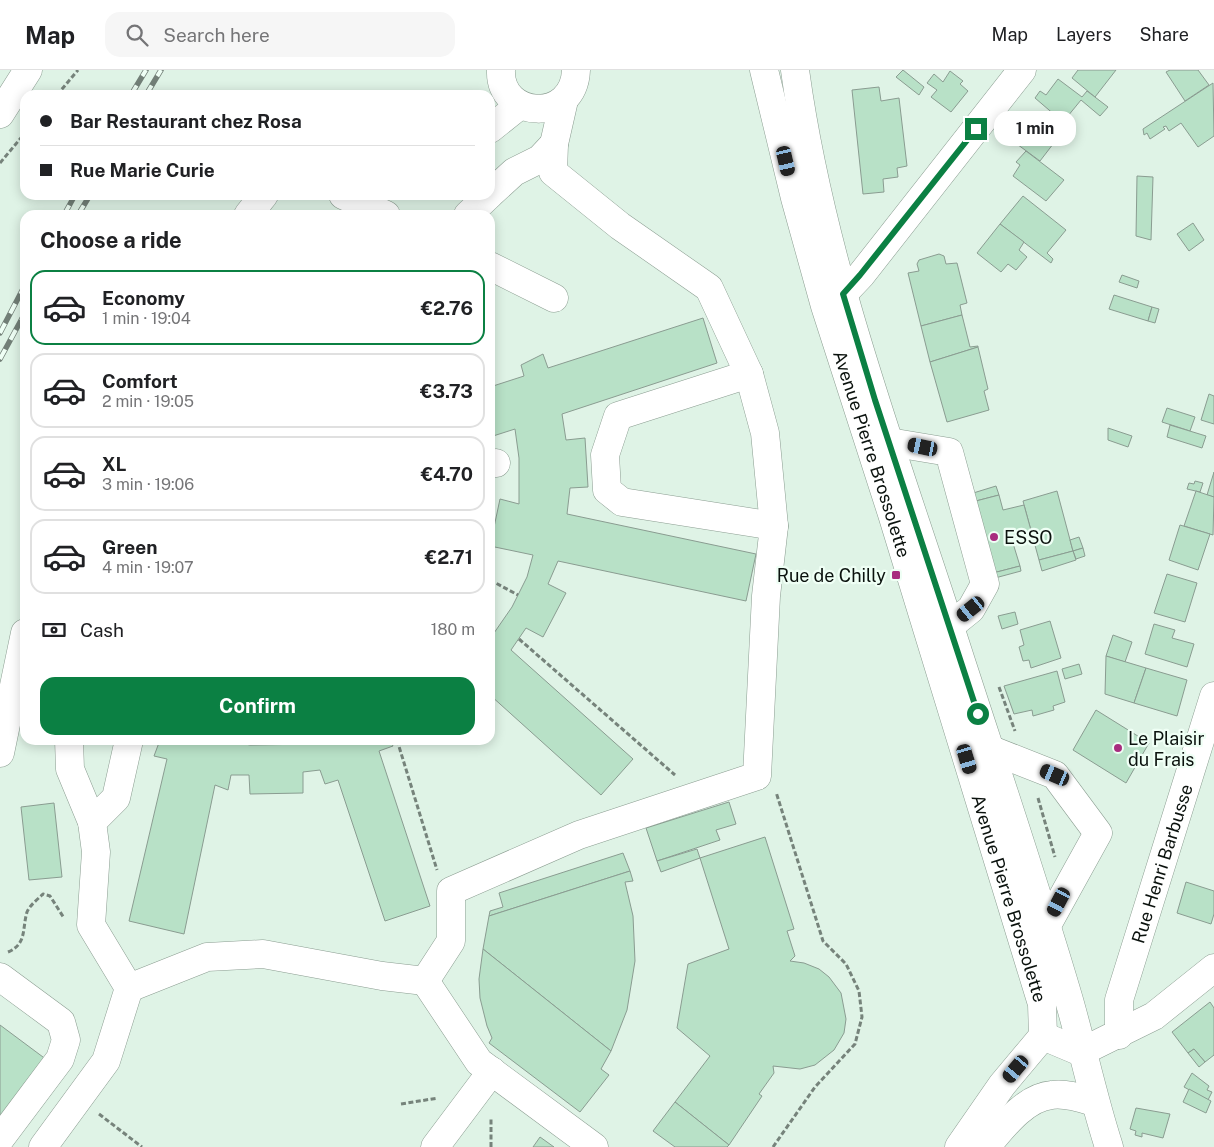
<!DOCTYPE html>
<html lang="en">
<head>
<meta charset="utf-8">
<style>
	:root { --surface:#fff; --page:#f6f6f6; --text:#202124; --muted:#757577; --line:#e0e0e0; --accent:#0b8043 }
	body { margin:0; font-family:"Public Sans",sans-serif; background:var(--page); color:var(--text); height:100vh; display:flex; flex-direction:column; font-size:19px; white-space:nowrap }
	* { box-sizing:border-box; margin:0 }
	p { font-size:16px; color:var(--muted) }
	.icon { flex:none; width:28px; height:28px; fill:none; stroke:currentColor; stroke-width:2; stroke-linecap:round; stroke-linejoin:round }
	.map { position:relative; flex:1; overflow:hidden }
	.panel { position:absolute; left:20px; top:140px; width:475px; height:535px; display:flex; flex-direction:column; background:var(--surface); border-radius:15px; box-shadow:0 2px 12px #0003 }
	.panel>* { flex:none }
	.hud { position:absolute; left:20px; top:20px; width:475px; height:110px; border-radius:15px; box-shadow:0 2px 12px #0003; display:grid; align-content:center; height:110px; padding:0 20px; background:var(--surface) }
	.end { position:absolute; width:22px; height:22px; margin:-11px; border:6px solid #0b8043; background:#fff; box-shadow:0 0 0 2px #fff }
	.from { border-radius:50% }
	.bubble { position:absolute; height:35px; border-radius:15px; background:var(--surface); box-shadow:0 2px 12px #0003; font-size:16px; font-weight:700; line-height:35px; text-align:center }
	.car { position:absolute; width:15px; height:30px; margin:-15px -8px; border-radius:6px; box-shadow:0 0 4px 1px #0007; background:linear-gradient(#222 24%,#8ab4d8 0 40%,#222 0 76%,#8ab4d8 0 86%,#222 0) }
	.hud b { display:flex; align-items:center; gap:18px; height:48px; font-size:19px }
	.hud b+b { border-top:1px solid var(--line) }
	.hud i { width:12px; height:12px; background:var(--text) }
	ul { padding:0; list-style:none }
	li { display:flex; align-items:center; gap:15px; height:75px; margin:0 10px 8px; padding:0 10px; border:2px solid var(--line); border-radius:15px }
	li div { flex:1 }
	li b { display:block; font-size:19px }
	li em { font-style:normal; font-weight:700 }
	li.selected { border-color:var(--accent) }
	li>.icon { width:45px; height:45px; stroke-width:1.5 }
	h2 { padding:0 20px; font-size:22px; line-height:60px }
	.pay { display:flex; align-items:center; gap:12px; height:55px; padding:0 20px; font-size:19px }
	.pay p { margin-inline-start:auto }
	.action { display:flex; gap:10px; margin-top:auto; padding:10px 20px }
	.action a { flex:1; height:58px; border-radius:15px; background:var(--accent); color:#fff; font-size:20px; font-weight:700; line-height:58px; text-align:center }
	header { display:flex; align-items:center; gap:30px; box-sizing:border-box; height:70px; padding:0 25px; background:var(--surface); border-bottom:1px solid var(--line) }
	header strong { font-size:24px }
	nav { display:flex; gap:28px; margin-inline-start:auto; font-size:18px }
	.search { width:350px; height:45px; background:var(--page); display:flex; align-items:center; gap:12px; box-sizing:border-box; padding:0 18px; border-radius:15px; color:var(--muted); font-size:19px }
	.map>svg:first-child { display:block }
	.building { fill:#b8e1c7; stroke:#8a9c91 }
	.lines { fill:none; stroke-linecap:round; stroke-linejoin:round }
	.minor-casing { stroke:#8b9d91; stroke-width:29 }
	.major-casing { stroke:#8b9d91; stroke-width:29 }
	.path { stroke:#76837b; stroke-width:3; stroke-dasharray:5 2.5; stroke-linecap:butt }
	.minor { stroke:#fff; stroke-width:28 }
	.major { stroke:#fff; stroke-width:28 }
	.rail-casing { stroke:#727f77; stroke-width:5.5 }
	.rail { stroke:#effff5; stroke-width:4; stroke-dasharray:11; stroke-linecap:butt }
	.route { stroke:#0b8043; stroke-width:6 }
	.poi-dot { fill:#a82d7f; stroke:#effff5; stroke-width:2 }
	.labels { text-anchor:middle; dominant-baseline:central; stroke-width:4.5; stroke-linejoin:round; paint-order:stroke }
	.street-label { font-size:18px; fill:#0b120e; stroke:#effff5 }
	.poi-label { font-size:18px; fill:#0b120e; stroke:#effff5; text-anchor:start }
</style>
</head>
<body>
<header>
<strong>Map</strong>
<div class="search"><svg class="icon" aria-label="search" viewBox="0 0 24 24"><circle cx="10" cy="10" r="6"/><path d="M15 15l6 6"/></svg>Search here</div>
<nav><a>Map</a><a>Layers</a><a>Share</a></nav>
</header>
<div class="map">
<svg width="1214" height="1077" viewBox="0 0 1214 1077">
	<rect width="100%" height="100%" fill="#dff3e6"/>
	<g class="building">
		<path d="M 903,0 L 924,17 L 919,25 L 896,7 Z"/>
		<path d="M 1078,0 L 1116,0 L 1095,27 L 1072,8 Z"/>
		<path d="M 1170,0 L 1198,0 L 1209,15 L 1185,31 L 1166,2 Z"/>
		<path d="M 950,1 L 963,11 L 960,14 L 968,21 L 951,42 L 931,27 L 937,20 L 927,13 L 934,4 L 943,12 Z"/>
		<path d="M 1058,9 L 1082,27 L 1087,21 L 1108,37 L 1100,46 L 1081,30 L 1063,52 L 1035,28 L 1040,21 L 1046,25 Z"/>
		<path d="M 1213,13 L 1214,66 L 1198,77 L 1181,53 L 1169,61 L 1166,56 L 1163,57 L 1165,59 L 1150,69 L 1147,63 L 1144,65 L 1143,59 Z"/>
		<path d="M 879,17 L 881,31 L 899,28 L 907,96 L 897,98 L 898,107 L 883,109 L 884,122 L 863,124 L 852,20 Z"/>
		<path d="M 1032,42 L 1060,65 L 1040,91 L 1010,69 Z"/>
		<path d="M 1026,81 L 1064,110 L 1046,131 L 1013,106 L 1020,95 L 1016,92 Z"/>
		<path d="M 1137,106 L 1153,107 L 1151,170 L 1136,166 Z"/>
		<path d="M 1023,126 L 1066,160 L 1047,183 L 1053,189 L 1051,193 L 1000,154 Z"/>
		<path d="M 1193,153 L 1204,170 L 1189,181 L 1177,164 Z"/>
		<path d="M 1000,154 L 1024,172 L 1019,180 L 1027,187 L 1016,200 L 1008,194 L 1001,202 L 977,183 Z"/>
		<path d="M 939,184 L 944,186 L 946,194 L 957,193 L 967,233 L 960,235 L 962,245 L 921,256 L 908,203 L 919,201 L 917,194 L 919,190 Z"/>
		<path d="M 1122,205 L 1139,211 L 1137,218 L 1119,212 Z"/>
		<path d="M 1114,225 L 1152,237 L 1148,251 L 1109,239 Z"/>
		<path d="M 1152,237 L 1159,239 L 1155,253 L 1148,251 Z"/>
		<path d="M 962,245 L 970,277 L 978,276 L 978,277 L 930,292 L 921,256 Z"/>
		<path d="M 703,248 L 717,293 L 562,344 L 566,370 L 585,368 L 588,417 L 570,418 L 567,444 L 756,484 L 746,531 L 558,491 L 548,514 L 566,523 L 543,567 L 526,558 L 511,580 L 633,689 L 601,725 L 490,625 L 490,560 L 494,563 L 512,537 L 527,507 L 533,485 L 490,476 L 500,429 L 519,434 L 519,388 L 515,359 L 490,367 L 490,317 L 524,306 L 521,295 L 543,284 L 548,298 Z"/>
		<path d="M 978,277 L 988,319 L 984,321 L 989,340 L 947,352 L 930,292 Z"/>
		<path d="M 1209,324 L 1214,326 L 1214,354 L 1201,350 Z"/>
		<path d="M 1167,338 L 1195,347 L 1190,361 L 1162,352 Z"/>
		<path d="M 1170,355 L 1206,366 L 1202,378 L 1167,367 Z"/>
		<path d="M 1108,358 L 1132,366 L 1128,377 L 1108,370 Z"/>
		<path d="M 1214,402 L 1214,427 L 1207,425 Z"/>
		<path d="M 1195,411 L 1203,413 L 1200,422 L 1187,419 L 1189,413 L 1194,414 Z"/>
		<path d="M 996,416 L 999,425 L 972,432 L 970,424 Z"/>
		<path d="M 1057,421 L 1073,481 L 1039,490 L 1023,431 Z"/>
		<path d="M 1196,421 L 1214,427 L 1213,465 L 1184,456 Z"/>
		<path d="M 999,425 L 1003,440 L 1024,435 L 1032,464 L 1012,470 L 1020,496 L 993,503 L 972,432 Z"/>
		<path d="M 1180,455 L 1210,464 L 1198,500 L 1169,490 Z"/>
		<path d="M 1079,467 L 1083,478 L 1073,481 L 1070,470 Z"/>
		<path d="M 1083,478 L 1085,486 L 1076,489 L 1073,481 Z"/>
		<path d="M 1073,481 L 1076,490 L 1042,501 L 1039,490 Z"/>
		<path d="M 1020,496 L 1021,501 L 995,508 L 993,503 Z"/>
		<path d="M 1167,504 L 1197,513 L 1185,552 L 1154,543 Z"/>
		<path d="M 1015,542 L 1018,554 L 1002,559 L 998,546 Z"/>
		<path d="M 1050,551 L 1061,588 L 1031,598 L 1029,590 L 1023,591 L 1019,577 L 1024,575 L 1020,560 Z"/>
		<path d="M 1154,554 L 1175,560 L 1172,568 L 1194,574 L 1187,597 L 1145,584 Z"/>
		<path d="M 1113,565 L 1132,572 L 1125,592 L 1106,586 Z"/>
		<path d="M 1106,586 L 1146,598 L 1134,633 L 1105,624 Z"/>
		<path d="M 1079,594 L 1082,604 L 1065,609 L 1062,599 Z"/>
		<path d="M 1146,598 L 1187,610 L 1177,646 L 1134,633 Z"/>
		<path d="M 1057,601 L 1065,632 L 1053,636 L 1054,640 L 1033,646 L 1032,640 L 1014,644 L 1004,616 Z"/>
		<path d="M 1096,640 L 1149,673 L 1126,713 L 1073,680 Z"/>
		<path d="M 160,670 L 225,670 L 250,675 L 315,674 L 326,670 L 390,670 L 393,676 L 379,681 L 430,836 L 385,851 L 338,710 L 325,714 L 320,700 L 303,702 L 303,723 L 250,724 L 249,705 L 231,705 L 228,720 L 215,715 L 184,864 L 129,851 L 167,689 L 154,686 Z"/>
		<path d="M 729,732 L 736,754 L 716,760 L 720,770 L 657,791 L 646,758 Z"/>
		<path d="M 54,733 L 62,807 L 29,810 L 21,737 Z"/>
		<path d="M 765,767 L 794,859 L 787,861 L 795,886 L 790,891 L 804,893 L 819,899 L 829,907 L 841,923 L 846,949 L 844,963 L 834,980 L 815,995 L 800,999 L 773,996 L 774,1003 L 759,1024 L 762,1026 L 729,1075 L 675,1032 L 710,986 L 677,958 L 688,894 L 729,879 L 700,788 Z"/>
		<path d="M 697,779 L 700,788 L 661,802 L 657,791 Z"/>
		<path d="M 623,783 L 630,801 L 489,846 L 490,841 L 503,837 L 499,823 Z"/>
		<path d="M 630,801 L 633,811 L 625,812 L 633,846 L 635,891 L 627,940 L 611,981 L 483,879 L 489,846 Z"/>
		<path d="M 1186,812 L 1214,821 L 1214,844 L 1211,854 L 1177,843 Z"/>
		<path d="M 483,879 L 611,981 L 601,999 L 609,1005 L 580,1042 L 489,973 L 492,968 L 487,956 L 480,928 L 479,909 Z"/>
		<path d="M 1210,932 L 1214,938 L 1214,985 L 1205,992 L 1194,979 L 1188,983 L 1172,962 Z"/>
		<path d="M 0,955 L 47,990 L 0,1053 Z"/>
		<path d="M 1194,979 L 1205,992 L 1199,997 L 1188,983 Z"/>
		<path d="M 1192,1003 L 1209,1016 L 1207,1020 L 1212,1022 L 1208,1030 L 1184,1017 Z"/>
		<path d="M 1189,1019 L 1211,1031 L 1206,1043 L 1183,1032 Z"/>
		<path d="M 675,1032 L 729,1075 L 727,1077 L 675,1077 L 653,1061 Z"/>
		<path d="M 1136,1038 L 1170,1044 L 1163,1068 L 1142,1063 L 1142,1067 L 1135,1065 L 1136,1061 L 1130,1059 Z"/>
		<path d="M 540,1067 L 554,1077 L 533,1077 Z"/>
	</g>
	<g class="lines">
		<g class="minor-casing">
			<g id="minor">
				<path d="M 501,0 C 499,49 574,54 576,0"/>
				<path d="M 0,44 L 28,0"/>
				<path d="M 490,59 L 520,35"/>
				<path d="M 490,124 L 514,102 L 540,89 L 554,74"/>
				<path d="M 343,125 L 386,145"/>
				<path d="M 248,145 L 264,125"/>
				<path d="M 468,145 L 489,125"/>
				<path d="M 490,196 L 554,228"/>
				<path d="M 843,224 L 861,205 L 1022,0"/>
				<path d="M 749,304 L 618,346 L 605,385 L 607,420 L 622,432 L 774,456"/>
				<path d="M 889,372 L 949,382 L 985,514 L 971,539 L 950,556"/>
				<path d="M 490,394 L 496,393"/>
				<path d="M 989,679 L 1055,705 L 1098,763 L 1046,857"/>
				<path d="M 0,683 L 25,563"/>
				<path d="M 92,752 L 116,728 L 129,670"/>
				<path d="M 0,907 L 61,952 L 66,970 L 60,989 L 0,1069"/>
				<path d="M 425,911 L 479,992 L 594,1077"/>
				<path d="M 129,918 L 207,887 L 263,884 L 382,906 L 425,911 L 451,871 L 451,821 L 579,765 L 757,706 L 766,526 L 774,456 L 765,363 L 749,304 L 709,218 L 620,156 L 553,102 L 554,74 L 564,30"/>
				<path id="s1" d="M 1119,965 L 1119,930 L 1214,626"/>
				<path d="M 1043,966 L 1081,982 L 1154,946 L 1214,898"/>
				<path d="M 43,1077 L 106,991 L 129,918 L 91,855 L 96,782 L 92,752 L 70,699 L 69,670"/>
				<path d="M 435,1077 L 492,1001"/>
			</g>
		</g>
		<g class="major-casing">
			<g id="major">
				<path id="s2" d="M 764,0 L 795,128 L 825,236 L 892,444 L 1042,934 L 1043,966 L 1002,1015 L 959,1077"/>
				<path d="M 795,0 C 821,190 890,372 949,554 C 989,679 1032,804 1069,930 C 1083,979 1093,1028 1109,1077"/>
				<path d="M 986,1077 C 1002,1058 1025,1027 1052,1025 C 1066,1023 1081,1028 1094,1032"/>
			</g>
		</g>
		<g class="path">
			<path d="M 57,25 L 78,0"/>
			<path d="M 0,93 L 25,63"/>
			<path d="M 490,510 L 518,525"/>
			<path d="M 519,569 L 675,705"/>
			<path d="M 999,617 L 1015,661"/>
			<path d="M 397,670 L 437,800"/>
			<path d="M 1038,728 L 1055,787"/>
			<path d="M 8,882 C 27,874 22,859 27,842 C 30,835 38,829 43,824 L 50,826 L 64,848"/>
			<path d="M 401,1034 L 438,1028"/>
			<path d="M 99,1044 L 142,1077"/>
			<path d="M 491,1077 L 491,1047"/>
			<path d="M 773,1077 L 815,1017 L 855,974 L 862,947 L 859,921 L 846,894 L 823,871 L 776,722"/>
		</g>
		<use href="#minor" class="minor"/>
		<use href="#major" class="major"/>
		<g class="rail-casing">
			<g id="rail">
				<path d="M 131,25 L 146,0"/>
				<path d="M 146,25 L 161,0"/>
				<path d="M 64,145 L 75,125"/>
				<path d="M 78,145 L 90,125"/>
				<path d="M 0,263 L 25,215"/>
				<path d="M 0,289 L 25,243"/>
			</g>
		</g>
		<use href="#rail" class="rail"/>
	</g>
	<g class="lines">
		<path class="route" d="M 976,59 L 860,205 L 843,224 L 875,330 L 978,644"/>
	</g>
	<g class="poi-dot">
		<circle cx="994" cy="467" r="5"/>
		<rect x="891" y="500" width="10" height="10" rx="2.5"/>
		<circle cx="1118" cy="678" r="5"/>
	</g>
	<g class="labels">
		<g class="street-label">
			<text stroke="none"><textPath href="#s2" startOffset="399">Avenue Pierre Brossolette</textPath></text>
			<text stroke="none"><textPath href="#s1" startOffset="178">Rue Henri Barbusse</textPath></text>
			<text stroke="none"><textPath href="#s2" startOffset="864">Avenue Pierre Brossolette</textPath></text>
		</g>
		<g class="poi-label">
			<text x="1004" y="467">ESSO</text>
			<text x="886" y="505" text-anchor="end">Rue de Chilly</text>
			<text x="1128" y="668">Le Plaisir<tspan x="1128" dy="21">du Frais</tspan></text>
		</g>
	</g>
</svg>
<i class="end from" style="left:978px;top:644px"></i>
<i class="end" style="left:976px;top:59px"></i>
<div class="bubble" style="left:994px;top:41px;width:82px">1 min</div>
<i class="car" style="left:786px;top:91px;rotate:167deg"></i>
<i class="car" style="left:923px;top:377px;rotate:282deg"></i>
<i class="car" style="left:971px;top:539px;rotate:231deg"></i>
<i class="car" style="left:967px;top:689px;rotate:163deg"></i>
<i class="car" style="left:1055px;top:705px;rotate:293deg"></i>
<i class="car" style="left:1059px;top:832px;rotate:208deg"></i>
<i class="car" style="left:1016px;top:999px;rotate:220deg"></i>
<div class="hud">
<b><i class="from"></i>Bar Restaurant chez Rosa</b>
<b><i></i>Rue Marie Curie</b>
</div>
<section class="panel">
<h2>Choose a ride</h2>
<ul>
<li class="selected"><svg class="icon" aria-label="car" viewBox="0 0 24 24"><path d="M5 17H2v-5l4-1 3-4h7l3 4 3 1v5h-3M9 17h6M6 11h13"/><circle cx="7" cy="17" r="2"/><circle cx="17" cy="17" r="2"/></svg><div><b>Economy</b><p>1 min · 19:04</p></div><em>€2.76</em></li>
<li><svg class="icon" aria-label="car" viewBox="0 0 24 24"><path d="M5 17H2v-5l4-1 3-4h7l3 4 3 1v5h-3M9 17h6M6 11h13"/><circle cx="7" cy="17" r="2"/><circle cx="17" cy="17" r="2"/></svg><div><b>Comfort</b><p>2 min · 19:05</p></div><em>€3.73</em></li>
<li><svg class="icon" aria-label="car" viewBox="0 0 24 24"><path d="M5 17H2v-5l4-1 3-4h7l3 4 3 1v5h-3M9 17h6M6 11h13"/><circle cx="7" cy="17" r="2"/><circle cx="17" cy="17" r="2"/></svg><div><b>XL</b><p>3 min · 19:06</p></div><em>€4.70</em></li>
<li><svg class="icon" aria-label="car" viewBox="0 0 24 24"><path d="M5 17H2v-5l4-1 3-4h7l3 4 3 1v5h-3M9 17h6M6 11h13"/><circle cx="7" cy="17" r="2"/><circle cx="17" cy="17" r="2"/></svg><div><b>Green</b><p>4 min · 19:07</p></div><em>€2.71</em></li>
</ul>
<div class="pay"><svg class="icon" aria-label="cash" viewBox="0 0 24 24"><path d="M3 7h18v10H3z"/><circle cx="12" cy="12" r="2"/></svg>Cash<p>180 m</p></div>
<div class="action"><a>Confirm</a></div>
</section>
</div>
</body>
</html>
